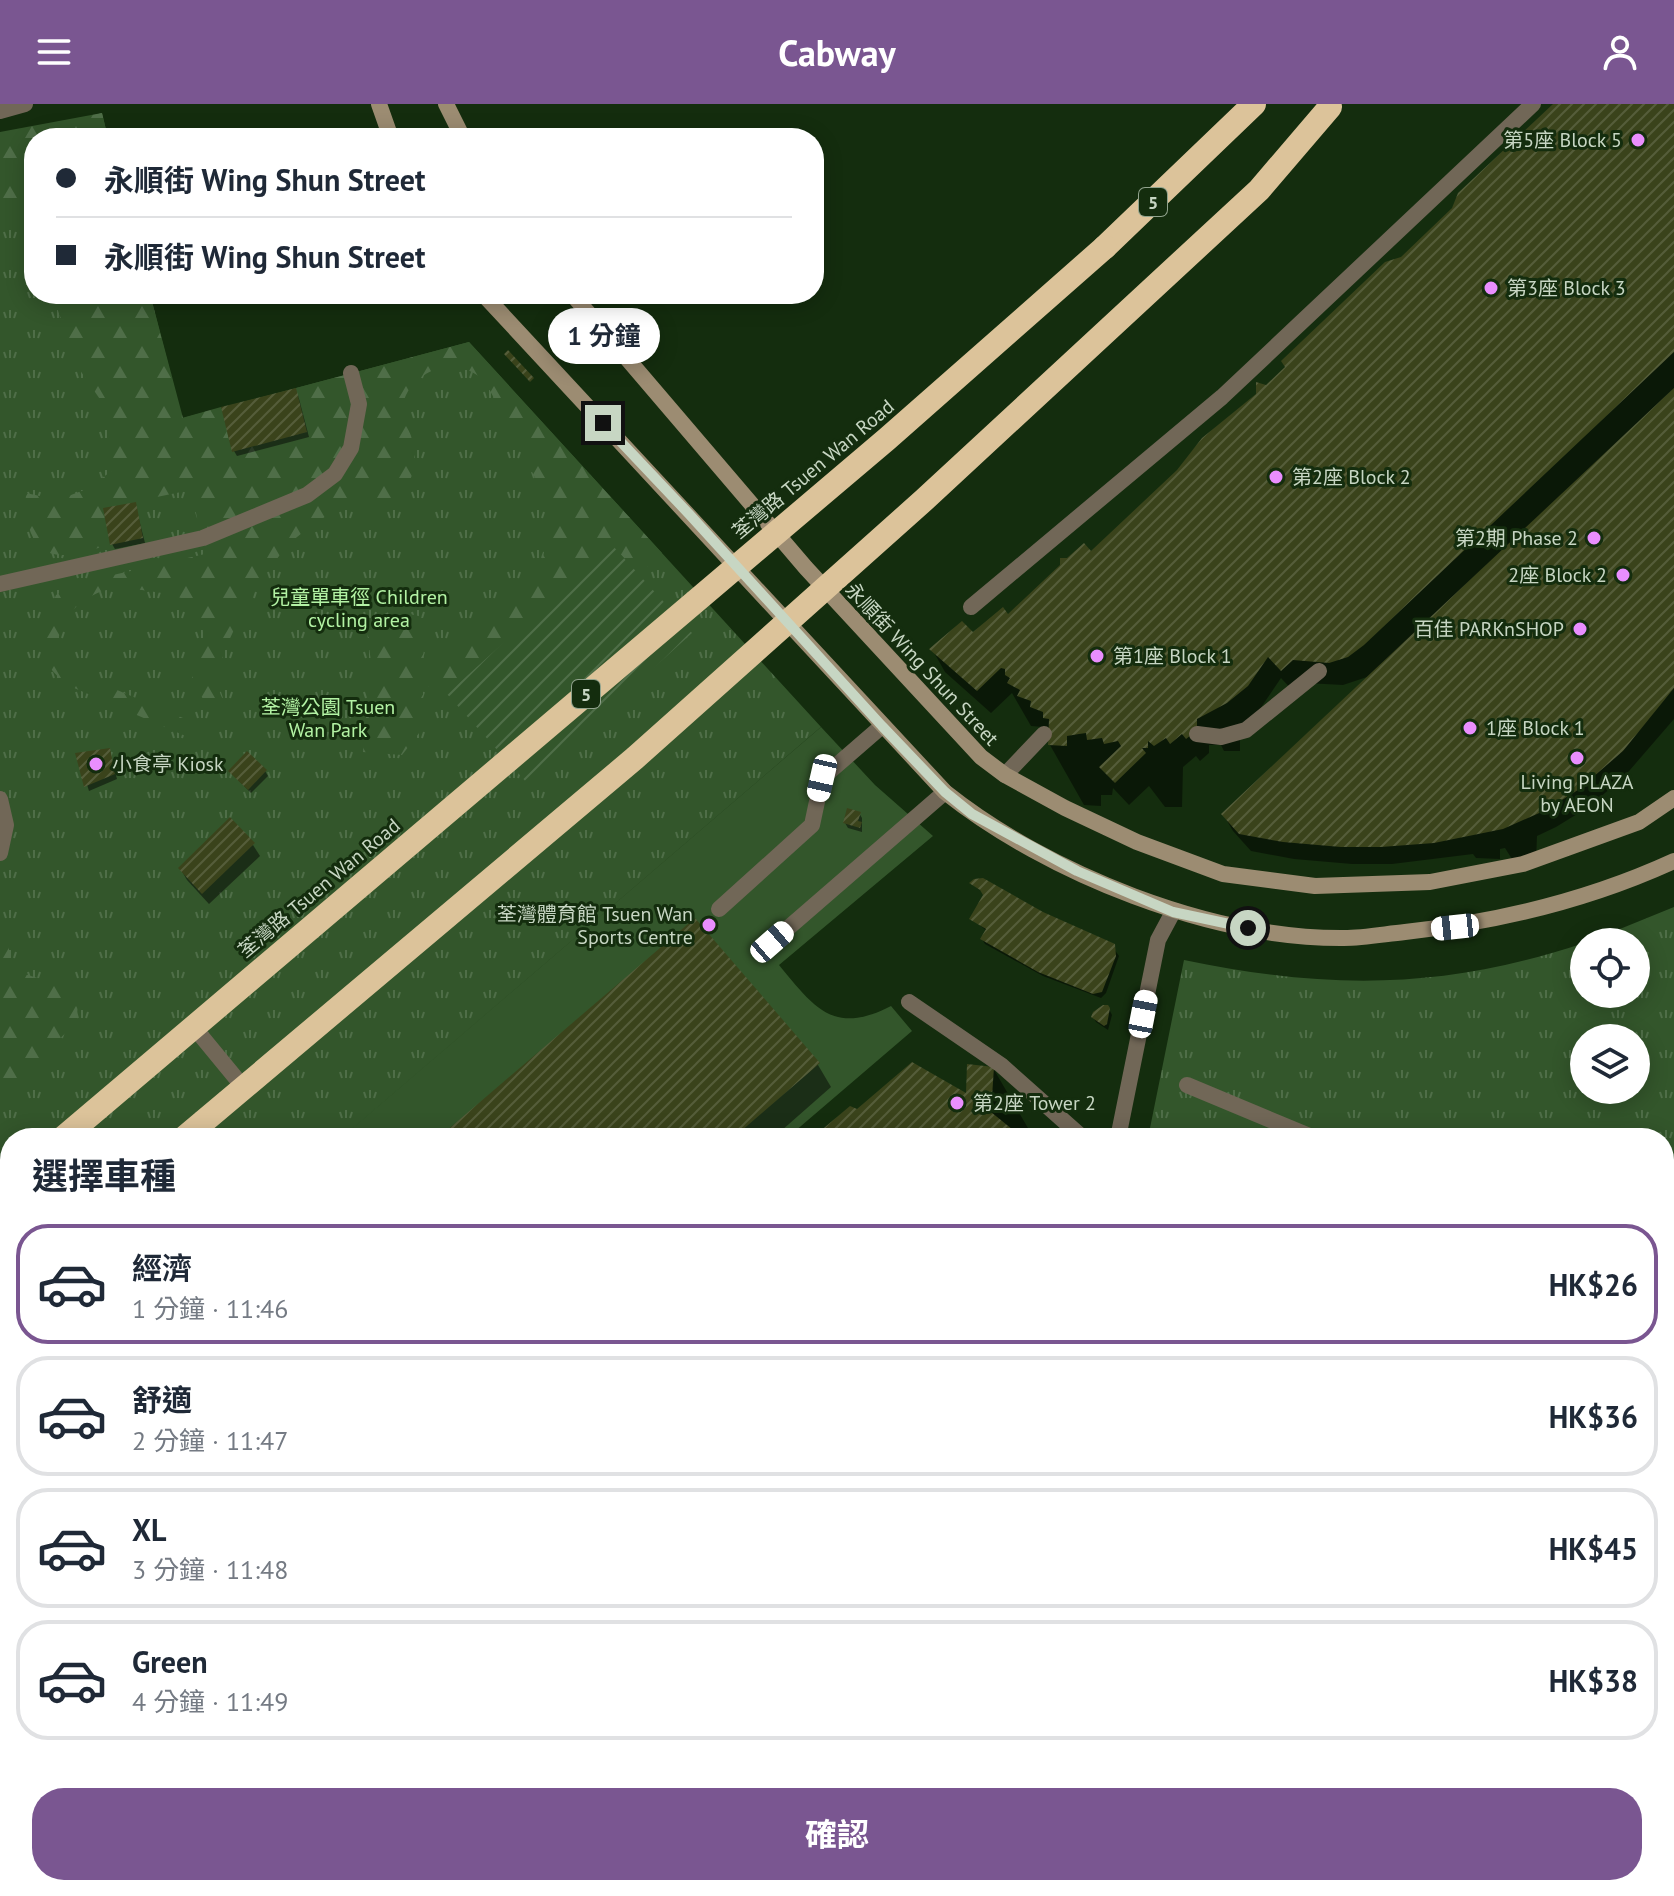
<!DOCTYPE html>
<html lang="zh-TW">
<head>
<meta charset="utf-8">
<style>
	:root { --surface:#fff; --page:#f2f2f3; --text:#1f2937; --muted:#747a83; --line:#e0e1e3; --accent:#7a5691 }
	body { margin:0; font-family:"PT Sans","Noto Sans TC",sans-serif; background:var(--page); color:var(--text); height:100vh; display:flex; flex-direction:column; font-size:30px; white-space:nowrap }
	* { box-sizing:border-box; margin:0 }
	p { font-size:26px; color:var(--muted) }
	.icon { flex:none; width:44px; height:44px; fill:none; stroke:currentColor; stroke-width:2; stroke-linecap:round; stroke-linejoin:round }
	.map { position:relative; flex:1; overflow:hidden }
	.sheet { position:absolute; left:0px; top:1024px; width:1674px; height:768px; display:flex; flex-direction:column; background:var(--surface); border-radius:32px 32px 0 0; box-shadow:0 4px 20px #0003 }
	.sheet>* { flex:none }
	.guide { position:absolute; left:24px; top:24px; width:800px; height:176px; border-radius:32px; box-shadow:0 4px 20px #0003; display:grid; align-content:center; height:176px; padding:0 32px; background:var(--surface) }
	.fabs { position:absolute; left:1570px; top:824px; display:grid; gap:16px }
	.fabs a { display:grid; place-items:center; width:80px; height:80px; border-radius:50%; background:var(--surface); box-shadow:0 4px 20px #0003; font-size:40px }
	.end { position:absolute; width:36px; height:36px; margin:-18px; border:10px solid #c7d6c3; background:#111; box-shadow:0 0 0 4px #111 }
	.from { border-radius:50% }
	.bubble { position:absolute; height:56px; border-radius:28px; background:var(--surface); box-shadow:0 4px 20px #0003; font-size:26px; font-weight:700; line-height:56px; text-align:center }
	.car { position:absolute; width:24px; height:48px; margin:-24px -12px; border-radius:10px; box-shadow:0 0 6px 2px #0007; background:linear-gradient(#fff 24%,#345 0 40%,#fff 0 76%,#345 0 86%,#fff 0) }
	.guide b { display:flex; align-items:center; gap:28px; height:76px; font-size:30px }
	.guide b+b { border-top:2px solid var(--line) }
	.guide i { width:20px; height:20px; background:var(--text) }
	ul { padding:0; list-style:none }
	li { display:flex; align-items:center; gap:24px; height:120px; margin:0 16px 12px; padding:0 16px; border:4px solid var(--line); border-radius:32px }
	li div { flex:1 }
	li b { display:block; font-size:30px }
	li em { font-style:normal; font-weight:700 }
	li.current { border-color:var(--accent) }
	li>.icon { width:72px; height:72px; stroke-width:1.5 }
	h2 { padding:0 32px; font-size:36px; line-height:96px }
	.button { display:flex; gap:16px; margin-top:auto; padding:16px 32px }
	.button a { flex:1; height:92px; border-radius:32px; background:var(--accent); color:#fff; font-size:32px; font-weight:700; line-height:92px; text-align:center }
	header { display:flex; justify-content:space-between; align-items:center; height:104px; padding:0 32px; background:var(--accent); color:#fff; font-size:36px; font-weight:700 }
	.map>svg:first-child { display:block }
	.grass { fill:url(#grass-tufts); fill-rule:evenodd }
	.forest { fill:url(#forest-firs) }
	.garden { fill:url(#garden-furrows) }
	.pitch { fill:#33562b }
	.water { fill:url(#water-rules) }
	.shadow { fill:#0007 }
	.building { fill:url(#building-hatch) }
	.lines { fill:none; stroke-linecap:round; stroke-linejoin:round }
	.lane { stroke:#716757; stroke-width:16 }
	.street { stroke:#716757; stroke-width:16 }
	.secondary { stroke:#9c8c72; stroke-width:16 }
	.highway { stroke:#dcc39a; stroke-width:24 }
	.highway-bridge { stroke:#dcc39a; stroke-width:24 }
	.route { stroke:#c7d6c3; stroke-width:10 }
	.poi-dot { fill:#e98efe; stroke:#142d0e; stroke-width:3 }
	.labels { text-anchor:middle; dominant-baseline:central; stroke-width:6; stroke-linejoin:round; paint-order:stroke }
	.shield { fill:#142d0e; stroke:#91a38d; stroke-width:2 }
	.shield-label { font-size:18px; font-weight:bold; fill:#c7d6c3 }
	.poi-label { font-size:20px; fill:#c7d6c3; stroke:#142d0e; text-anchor:start }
	.street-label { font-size:20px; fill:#c7d6c3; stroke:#142d0e }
	.park-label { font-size:20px; fill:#b3f3a4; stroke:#142d0e }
</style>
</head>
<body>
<header><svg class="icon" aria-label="menu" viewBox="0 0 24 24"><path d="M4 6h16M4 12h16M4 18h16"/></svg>Cabway<svg class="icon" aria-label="person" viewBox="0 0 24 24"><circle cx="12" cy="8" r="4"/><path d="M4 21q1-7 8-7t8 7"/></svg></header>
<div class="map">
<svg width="1674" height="1792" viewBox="0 0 1674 1792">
	<defs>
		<pattern id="grass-tufts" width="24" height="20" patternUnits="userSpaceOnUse" patternTransform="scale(2)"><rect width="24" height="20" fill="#33562b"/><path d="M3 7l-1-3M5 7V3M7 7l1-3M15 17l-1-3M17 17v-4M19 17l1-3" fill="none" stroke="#4f6e48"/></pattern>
		<pattern id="forest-firs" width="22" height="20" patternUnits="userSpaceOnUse" patternTransform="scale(2)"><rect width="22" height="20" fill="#33562b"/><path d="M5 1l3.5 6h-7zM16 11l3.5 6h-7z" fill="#4f6e48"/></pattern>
		<pattern id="garden-furrows" width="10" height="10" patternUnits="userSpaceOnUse" patternTransform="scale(2)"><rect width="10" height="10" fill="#33562b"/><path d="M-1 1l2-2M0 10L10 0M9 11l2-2" fill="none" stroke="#4f6e48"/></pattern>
		<pattern id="water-rules" width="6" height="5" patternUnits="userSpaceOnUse" patternTransform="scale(2)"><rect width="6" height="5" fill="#1d3c6d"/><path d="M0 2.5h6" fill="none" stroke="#3c5780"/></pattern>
		<pattern id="building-hatch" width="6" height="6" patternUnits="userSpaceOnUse" patternTransform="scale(2)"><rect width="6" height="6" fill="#3a431b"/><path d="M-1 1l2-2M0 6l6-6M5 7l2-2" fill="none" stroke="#555d3a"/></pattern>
	</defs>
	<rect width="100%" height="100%" fill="#142d0e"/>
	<g class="grass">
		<path d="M 102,9 L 108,34 L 34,34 L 34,190 L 150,190 L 183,314 L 469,238 L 821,623 L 349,1028 L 347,1034 L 10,1034 L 10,1782 L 436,1782 L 424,1792 L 0,1792 L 0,37 Z"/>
		<path d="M 1674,803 L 1674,1283 L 1664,1279 L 1664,1034 L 1148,1034 L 1184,856 C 1328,886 1443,886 1584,839 L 1584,890 L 1636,890 L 1636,838 L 1588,838 ZM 1584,934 L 1636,934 L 1636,986 L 1584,986 Z"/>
	</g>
	<g class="forest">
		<path d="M 102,9 L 108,34 L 34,34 L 34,134 L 26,109 L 0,94 L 0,28 Z"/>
		<path d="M 53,190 L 150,190 L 182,314 L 221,303 L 232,348 L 307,328 L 296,284 L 469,238 L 662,449 L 639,470 L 612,441 L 447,590 L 423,580 L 423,624 L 402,651 L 363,648 L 371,558 L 366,520 L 392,506 L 423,513 L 424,573 C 455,547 509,513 532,480 C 548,455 549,419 544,391 L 484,275 C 474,269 462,261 450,262 C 430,263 404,281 403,303 C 402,313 408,323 411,332 C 417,353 416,380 396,393 C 379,404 355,397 337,406 C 314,418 291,435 276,456 C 258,478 217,549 218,576 C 218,587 222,595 228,604 L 217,605 C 198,593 186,579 195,555 C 196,551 200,548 201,544 C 206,529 202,509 190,499 C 181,492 165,489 155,488 C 141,486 125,482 111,485 C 82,490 45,523 64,555 C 67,560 73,565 77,569 L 183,614 L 189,621 L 190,634 L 65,580 L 48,562 L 41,541 L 44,520 L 56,491 L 78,479 L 205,450 L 191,386 L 103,404 L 110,441 C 96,444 80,450 65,451 C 30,453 24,415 26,389 L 58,396 L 84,386 L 112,367 L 106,304 L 73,256 Z"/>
		<path d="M 0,807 L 14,867 L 78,886 L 77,918 L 0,992 Z"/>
		<path d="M 0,1612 L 10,1612 L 10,1643 L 0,1636 Z"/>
	</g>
	<path class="garden" d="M 612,441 L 692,529 L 527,679 L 447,590 Z"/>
	<g class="pitch">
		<path d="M 821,623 L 875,681 L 933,732 L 779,861 C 814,903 833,932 891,902 L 912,927 L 787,1034 L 347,1034 L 348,1028 Z"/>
		<path d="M 1674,1076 L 1674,1163 L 1664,1160 L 1664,1079 Z"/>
	</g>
	<path class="water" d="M 1664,1279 L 1674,1283 L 1674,1792 L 424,1792 L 436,1782 L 1664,1782 Z"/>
	<g class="shadow">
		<path d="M 1555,0 L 1674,0 L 1674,615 L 1623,674 L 1587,704 L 1556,723 L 1537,732 L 1536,757 L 1512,755 L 1505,744 L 1500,745 L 1500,755 L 1476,754 L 1473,750 L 1392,760 L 1352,760 L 1294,755 L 1251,747 L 1233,727 L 1223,710 L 1370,572 L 1343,581 L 1306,579 L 1295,589 L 1281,574 L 1260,605 L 1240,622 L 1240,647 L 1224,647 L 1221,641 L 1209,641 L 1209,649 L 1200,657 L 1196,652 L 1183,663 L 1182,703 L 1165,703 L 1149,682 L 1129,701 L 1113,684 L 1112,691 L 1101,691 L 1101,702 L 1084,701 L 1050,641 L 1043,623 L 1031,622 L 1012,589 L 991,609 L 945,568 L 932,545 L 973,530 L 1008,513 L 1091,450 L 1258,291 L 1258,280 L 1266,283 L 1402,155 Z"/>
		<path d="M 298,291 L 309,333 L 237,352 L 234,347 Z"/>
		<path d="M 135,400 L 145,439 L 115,445 L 112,440 Z"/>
		<path d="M 109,647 L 117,675 L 89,687 L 78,651 Z"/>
		<path d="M 265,667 L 268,672 L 251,689 L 234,672 Z"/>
		<path d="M 859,709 L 862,714 L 862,728 L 848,724 L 845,719 Z"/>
		<path d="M 253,741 L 260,752 L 209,800 L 187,776 L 180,764 Z"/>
		<path d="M 972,780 L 1110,839 L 1119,852 L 1106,889 L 1101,894 L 1043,872 L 985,840 L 982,835 L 987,827 L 972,815 L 985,790 Z"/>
		<path d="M 695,817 L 818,961 L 831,983 L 773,1034 L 443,1034 Z"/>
		<path d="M 1109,905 L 1112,911 L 1108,926 L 1096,918 L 1093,913 Z"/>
		<path d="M 993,964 L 1028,1024 L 1027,1034 L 816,1034 L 858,1007 L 967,993 Z"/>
		<path d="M 0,1691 L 10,1699 L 10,1782 L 89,1782 L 77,1792 L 0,1792 Z"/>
	</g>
	<g class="building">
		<path d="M 1553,0 L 1674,0 L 1674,248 L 1364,541 L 1348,553 L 1329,559 L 1293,556 L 1281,567 L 1268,553 L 1248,582 L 1227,599 L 1197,615 L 1197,626 L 1186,635 L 1182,630 L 1170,640 L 1166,634 L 1154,642 L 1148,637 L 1148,644 L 1142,644 L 1146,649 L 1115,679 L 1099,663 L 1121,642 L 1118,637 L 1104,640 L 1102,634 L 1087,636 L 1086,629 L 1079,630 L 1067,632 L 1067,642 L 1048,641 L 1049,615 L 1043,614 L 1043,608 L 1030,603 L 1031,597 L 1017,592 L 1020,586 L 1007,579 L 1010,574 L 1005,571 L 1005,565 L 1001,564 L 977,587 L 929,545 L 962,517 L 973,528 L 1003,503 L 1008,510 L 1060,461 L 1060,454 L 1067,454 L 1084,439 L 1091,447 L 1177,366 L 1202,334 L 1256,290 L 1256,278 L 1266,281 L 1285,263 L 1281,257 L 1385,158 L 1401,153 L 1452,104 L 1458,89 Z"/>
		<path d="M 508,246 L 534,274 L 530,278 L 504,250 Z"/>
		<path d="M 296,284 L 307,328 L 232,348 L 221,303 Z"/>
		<path d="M 1674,284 L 1674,584 L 1623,647 L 1578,686 L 1546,706 L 1503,725 L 1434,739 L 1381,743 L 1341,743 L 1283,738 L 1239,730 L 1221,710 Z"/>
		<path d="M 136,398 L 143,434 L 110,441 L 103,404 Z"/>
		<path d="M 110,644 L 115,670 L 84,683 L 75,649 Z"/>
		<path d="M 247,647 L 267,666 L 248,686 L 228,667 Z"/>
		<path d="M 847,704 L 861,708 L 858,717 L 862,718 L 860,724 L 843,719 Z"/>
		<path d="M 230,713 L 255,739 L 202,790 L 178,764 Z"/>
		<path d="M 983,774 L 1043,808 L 1115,840 L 1116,852 L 1102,888 L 1093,890 L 1038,868 L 980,835 L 986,825 L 969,815 L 983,791 L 980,786 L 969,779 L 974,775 Z"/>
		<path d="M 695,814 L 820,959 L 733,1034 L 438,1034 Z"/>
		<path d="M 1103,901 L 1108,901 L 1110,904 L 1107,920 L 1104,922 L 1091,913 L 1093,908 Z"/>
		<path d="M 912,958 L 966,989 L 967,960 L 994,963 L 991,1008 L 1023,1034 L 812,1034 L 850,1002 L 857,1005 Z"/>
		<path d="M 0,1689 L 10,1697 L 10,1782 L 81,1782 L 69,1792 L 0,1792 Z"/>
		<path d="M 111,1782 L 123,1782 L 135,1792 L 100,1792 Z"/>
	</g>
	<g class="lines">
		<g class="lane">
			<path d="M 0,480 L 203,434 L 307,391 L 335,370 L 351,344 L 359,300 L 351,269"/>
			<path d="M 1197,630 L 1221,633 L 1246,626 L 1319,567"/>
			<path d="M 1005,671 L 1044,630"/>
			<path d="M 719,805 L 812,721 L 822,674 L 882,622"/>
			<path d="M 772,838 L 945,688"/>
			<path d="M 909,898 L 1001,961 L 1083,1034"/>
			<path d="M 193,922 L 244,984"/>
			<path d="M 1118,1034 L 1158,836 L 1173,808"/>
		</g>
		<g class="street">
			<path d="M 0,7 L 25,0"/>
			<path d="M 971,503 L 1222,293 L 1533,0"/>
			<path d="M 0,695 L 6,721 L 0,749"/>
			<path d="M 1187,981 L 1314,1034"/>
			<path d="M 1664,1198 L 1674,1203"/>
			<path d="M 0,1671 L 10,1677"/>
			<path d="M 169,1782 L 174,1785 L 178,1782"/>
			<path d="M 352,1792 L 364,1782"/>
		</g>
		<g class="secondary">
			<path d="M 379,0 L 391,34"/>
			<path d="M 446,0 L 463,34"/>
			<path d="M 483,190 L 945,688 C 1048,770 1212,835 1344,834 C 1364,834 1385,830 1405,828 C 1497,818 1589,796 1674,757"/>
			<path d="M 572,190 L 806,464 L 981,653 L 1005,671 L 1065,704 L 1137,738 L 1223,770 L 1315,782 L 1430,778 L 1523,760 L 1639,718 L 1674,694"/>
		</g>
		<g class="highway">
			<path d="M 1105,143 L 1254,0"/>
			<path d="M 0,1088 L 10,1080"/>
			<path d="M 0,1189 L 10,1181"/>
		</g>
		<g class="highway-bridge">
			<path d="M 63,1034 L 887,335 L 1105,143"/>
			<path d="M 184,1034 L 635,654 L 924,396 L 1259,86 L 1330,3"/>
		</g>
	</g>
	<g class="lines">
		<path class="route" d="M 603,319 L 689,410 L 882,622 L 945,688 L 972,710 L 1077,767 L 1173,808 L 1248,824"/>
	</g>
	<g class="poi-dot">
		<circle cx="1638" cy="36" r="8"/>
		<circle cx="1491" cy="184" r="8"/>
		<circle cx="1276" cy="373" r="8"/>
		<circle cx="1594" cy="434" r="8"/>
		<circle cx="1623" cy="471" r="8"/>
		<circle cx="1580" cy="525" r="8"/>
		<circle cx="1097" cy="552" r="8"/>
		<circle cx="1470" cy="624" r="8"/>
		<circle cx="1577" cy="654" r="8"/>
		<circle cx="96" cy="660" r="8"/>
		<circle cx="709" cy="821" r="8"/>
		<circle cx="957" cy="999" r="8"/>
	</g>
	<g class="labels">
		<g class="shield">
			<rect x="1139" y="84" width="28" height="28" rx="6"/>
			<rect x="572" y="576" width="28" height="28" rx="6"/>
		</g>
		<g class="shield-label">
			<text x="1153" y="98">5</text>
			<text x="586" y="590">5</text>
		</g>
		<g class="poi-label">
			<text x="1622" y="36" text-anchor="end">第5座 Block 5</text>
			<text x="1507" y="184">第3座 Block 3</text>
			<text x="1292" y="373">第2座 Block 2</text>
			<text x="1578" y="434" text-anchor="end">第2期 Phase 2</text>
			<text x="1607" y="471" text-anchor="end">2座 Block 2</text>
			<text x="1564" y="525" text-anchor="end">百佳 PARKnSHOP</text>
			<text x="1113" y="552">第1座 Block 1</text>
			<text x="1486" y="624">1座 Block 1</text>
			<text x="112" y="660">小食亭 Kiosk</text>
			<text x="1577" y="678" text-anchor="middle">Living PLAZA<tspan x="1577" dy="23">by AEON</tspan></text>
			<text x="693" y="810" text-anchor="end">荃灣體育館 Tsuen Wan<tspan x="693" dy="23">Sports Centre</tspan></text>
			<text x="973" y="999">第2座 Tower 2</text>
		</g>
		<g class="street-label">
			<text transform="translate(813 365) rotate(-40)">荃灣路 Tsuen Wan Road</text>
			<text transform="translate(922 560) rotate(47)">永順街 Wing Shun Street</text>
			<text transform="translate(319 784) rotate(-40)">荃灣路 Tsuen Wan Road</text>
		</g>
		<g class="park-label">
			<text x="359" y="493">兒童單車徑 Children<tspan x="359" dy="23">cycling area</tspan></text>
			<text x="328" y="603">荃灣公園 Tsuen<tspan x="328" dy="23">Wan Park</tspan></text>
		</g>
	</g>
</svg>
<div class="fabs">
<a><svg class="icon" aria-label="locate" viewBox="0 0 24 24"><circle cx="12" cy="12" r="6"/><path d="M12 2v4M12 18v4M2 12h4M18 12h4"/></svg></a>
<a><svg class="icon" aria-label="layers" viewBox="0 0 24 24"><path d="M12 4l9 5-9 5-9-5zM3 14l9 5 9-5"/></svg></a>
</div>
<i class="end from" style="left:1248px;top:824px"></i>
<i class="end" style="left:603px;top:319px"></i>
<div class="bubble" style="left:548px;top:204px;width:112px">1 分鐘</div>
<i class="car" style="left:822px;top:674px;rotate:193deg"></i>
<i class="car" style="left:1455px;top:823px;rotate:264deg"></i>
<i class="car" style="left:772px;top:838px;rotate:49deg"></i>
<i class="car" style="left:1143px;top:910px;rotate:11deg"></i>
<div class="guide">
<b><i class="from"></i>永順街 Wing Shun Street</b>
<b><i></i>永順街 Wing Shun Street</b>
</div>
<section class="sheet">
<h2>選擇車種</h2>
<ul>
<li class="current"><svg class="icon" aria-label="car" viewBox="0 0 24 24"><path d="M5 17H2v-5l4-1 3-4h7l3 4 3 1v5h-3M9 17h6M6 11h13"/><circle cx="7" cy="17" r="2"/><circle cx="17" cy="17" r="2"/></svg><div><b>經濟</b><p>1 分鐘 · 11:46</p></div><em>HK$26</em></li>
<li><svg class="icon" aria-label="car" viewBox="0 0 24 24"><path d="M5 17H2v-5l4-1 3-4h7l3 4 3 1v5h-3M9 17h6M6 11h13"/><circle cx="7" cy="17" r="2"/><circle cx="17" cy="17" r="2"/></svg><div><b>舒適</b><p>2 分鐘 · 11:47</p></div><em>HK$36</em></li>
<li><svg class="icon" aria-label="car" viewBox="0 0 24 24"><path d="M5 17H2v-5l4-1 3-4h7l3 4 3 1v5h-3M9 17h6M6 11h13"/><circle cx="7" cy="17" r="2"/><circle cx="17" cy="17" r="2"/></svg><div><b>XL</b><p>3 分鐘 · 11:48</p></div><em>HK$45</em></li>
<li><svg class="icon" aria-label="car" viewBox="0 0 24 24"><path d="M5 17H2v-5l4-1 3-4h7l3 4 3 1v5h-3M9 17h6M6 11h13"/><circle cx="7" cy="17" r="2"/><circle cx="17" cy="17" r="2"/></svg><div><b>Green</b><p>4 分鐘 · 11:49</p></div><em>HK$38</em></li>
</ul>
<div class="button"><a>確認</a></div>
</section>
</div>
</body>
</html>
